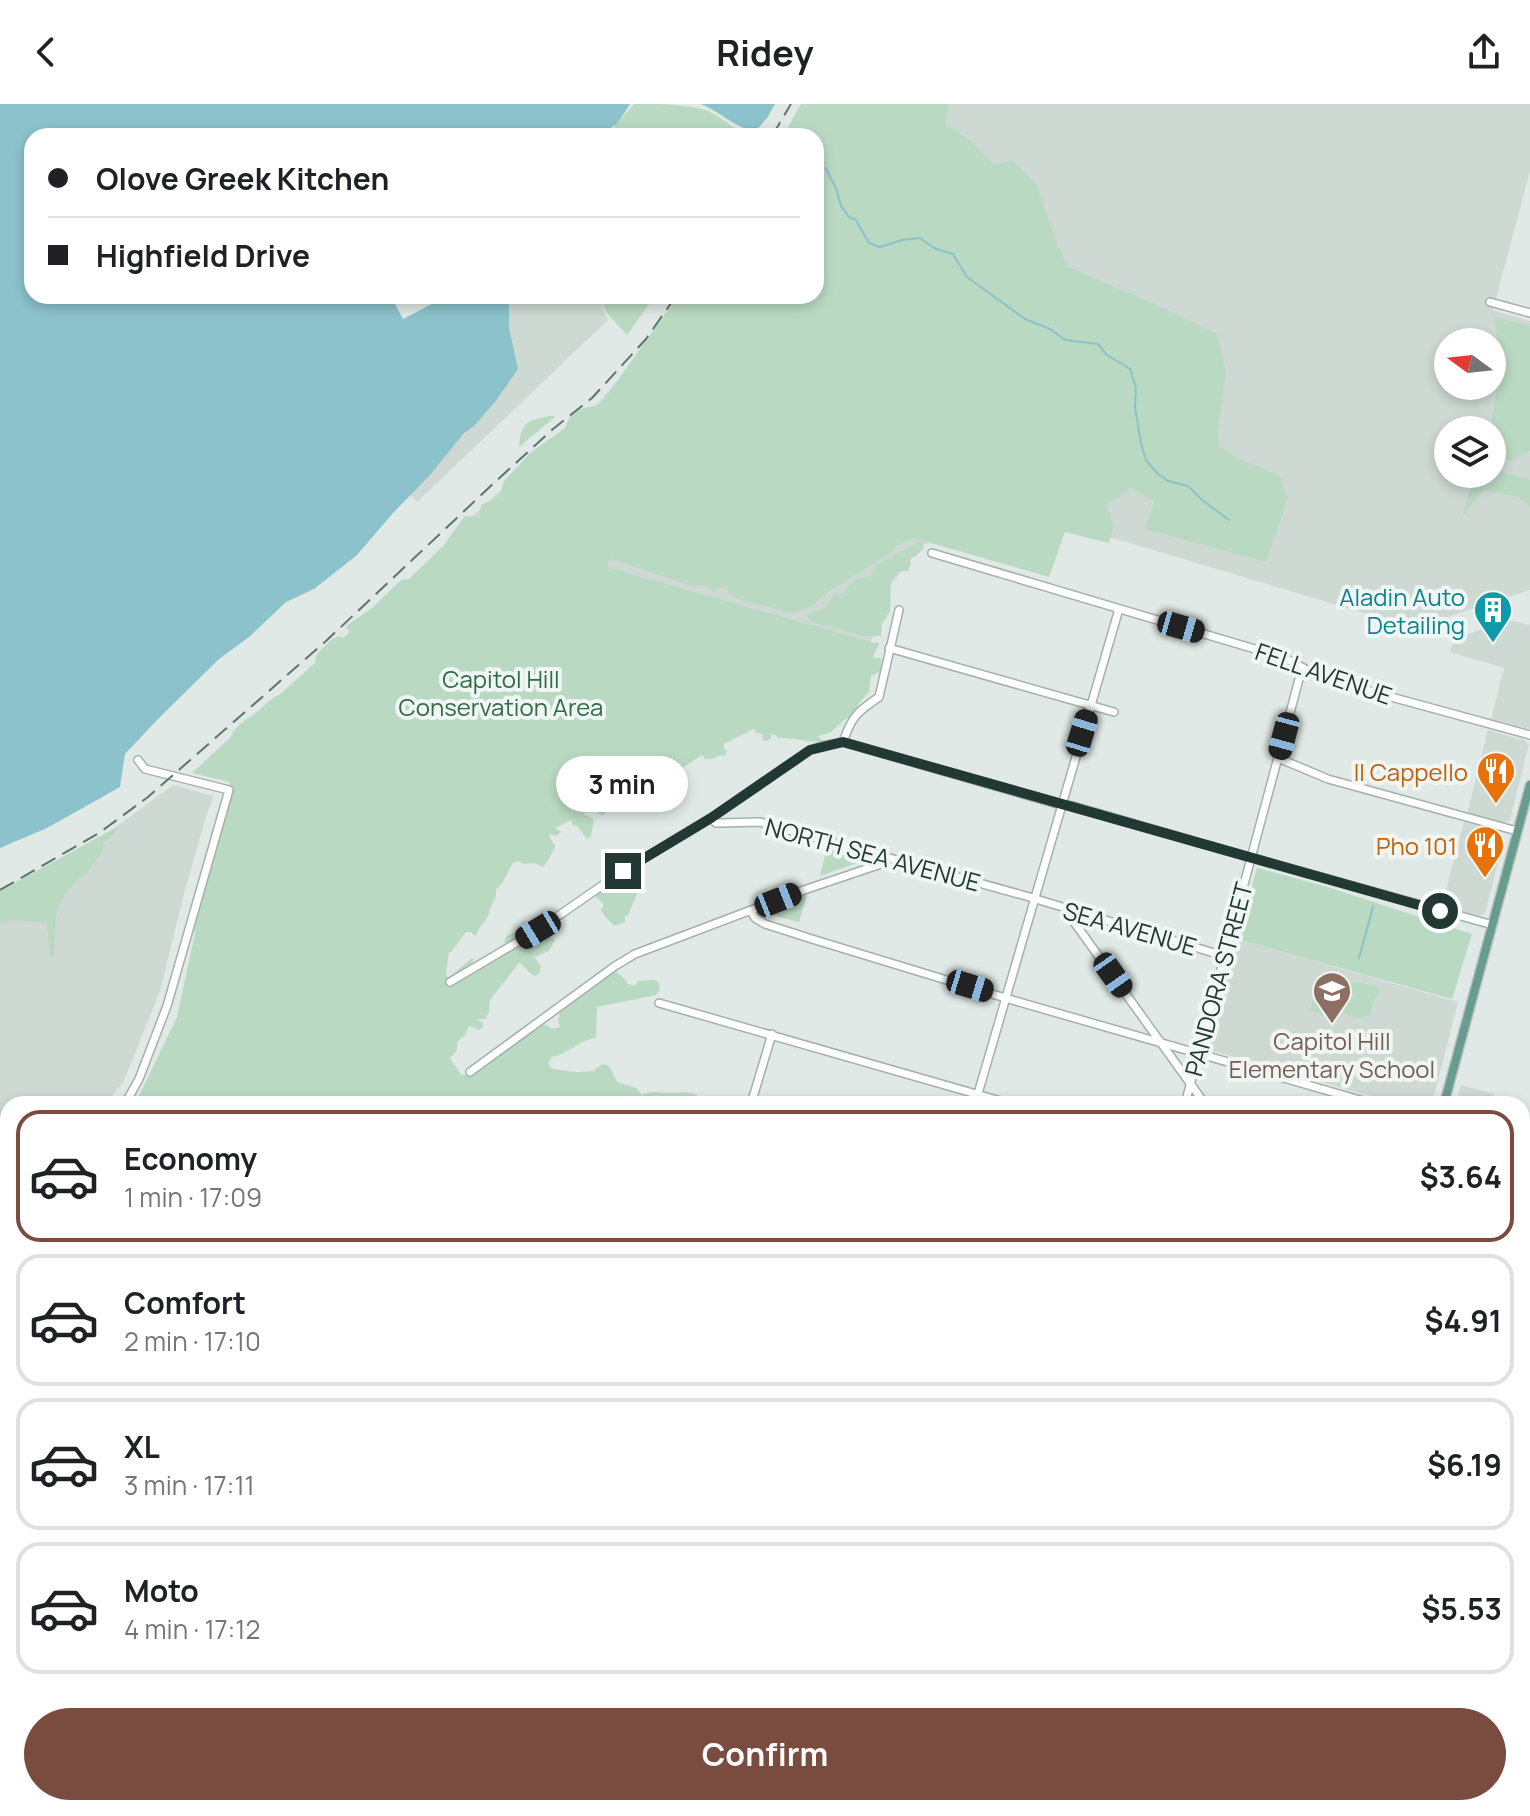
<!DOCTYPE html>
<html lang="en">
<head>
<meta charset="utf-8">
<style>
	:root { --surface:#fff; --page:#f6f6f6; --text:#202124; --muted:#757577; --line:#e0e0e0; --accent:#7a4b3f }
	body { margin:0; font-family:Manrope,sans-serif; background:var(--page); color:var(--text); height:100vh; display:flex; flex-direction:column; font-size:30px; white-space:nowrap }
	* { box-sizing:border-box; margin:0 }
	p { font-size:26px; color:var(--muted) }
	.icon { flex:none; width:44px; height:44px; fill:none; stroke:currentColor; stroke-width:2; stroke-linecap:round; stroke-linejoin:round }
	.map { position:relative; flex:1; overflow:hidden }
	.drawer { position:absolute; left:0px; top:992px; width:1530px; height:720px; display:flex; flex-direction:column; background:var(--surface); border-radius:24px 24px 0 0; box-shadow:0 4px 12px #0003 }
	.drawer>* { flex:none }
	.banner { position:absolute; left:24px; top:24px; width:800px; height:176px; border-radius:24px; box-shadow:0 4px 12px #0003; display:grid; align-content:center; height:176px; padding:0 24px; background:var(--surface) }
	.needle { width:52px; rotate:285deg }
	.tools { position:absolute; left:1434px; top:224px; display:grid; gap:16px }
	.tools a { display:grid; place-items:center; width:72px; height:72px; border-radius:50%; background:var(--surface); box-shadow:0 4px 12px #0003; font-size:40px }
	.end { position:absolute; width:36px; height:36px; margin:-18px; border:10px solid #223832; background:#fff; box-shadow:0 0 0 4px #fff }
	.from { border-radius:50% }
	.bubble { position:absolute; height:56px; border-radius:28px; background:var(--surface); box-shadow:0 4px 12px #0003; font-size:26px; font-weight:700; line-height:56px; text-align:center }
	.car { position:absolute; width:24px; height:48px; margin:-24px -12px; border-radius:10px; box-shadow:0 0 6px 2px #0007; background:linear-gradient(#222 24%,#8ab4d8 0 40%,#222 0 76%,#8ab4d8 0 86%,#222 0) }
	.banner b { display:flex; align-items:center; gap:28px; height:76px; font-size:30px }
	.banner b+b { border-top:2px solid var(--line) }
	.banner i { width:20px; height:20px; background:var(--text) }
	ul { padding:14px 0 0; list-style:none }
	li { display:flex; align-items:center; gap:24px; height:132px; margin:0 16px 12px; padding:0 8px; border:4px solid var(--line); border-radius:24px }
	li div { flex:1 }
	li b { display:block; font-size:30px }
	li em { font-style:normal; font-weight:700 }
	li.selected { border-color:var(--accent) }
	li>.icon { width:72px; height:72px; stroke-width:1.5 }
	.button { display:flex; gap:16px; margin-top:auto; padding:16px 24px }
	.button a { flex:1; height:92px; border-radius:48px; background:var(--accent); color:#fff; font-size:32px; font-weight:700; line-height:92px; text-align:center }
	header { display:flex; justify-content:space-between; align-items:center; height:104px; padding:0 24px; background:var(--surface); font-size:36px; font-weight:700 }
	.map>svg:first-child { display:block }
	.built { fill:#ced9d4; fill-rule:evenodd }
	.green { fill:#bad9c2 }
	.water { fill:#8bc2cb }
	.pier { fill:#e0e9e5 }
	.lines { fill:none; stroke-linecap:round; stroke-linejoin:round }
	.stream { stroke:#8bc2cb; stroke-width:2 }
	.minor-casing { stroke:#a3b0ac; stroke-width:10 }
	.major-casing { stroke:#bdc3c2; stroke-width:11 }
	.minor { stroke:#fff; stroke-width:7 }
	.major { stroke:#679c8e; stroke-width:8 }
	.rail { stroke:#5c746d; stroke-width:2; stroke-dasharray:16 8; stroke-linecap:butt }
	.route { stroke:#223832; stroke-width:10 }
	.labels { text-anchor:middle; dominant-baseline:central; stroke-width:8; stroke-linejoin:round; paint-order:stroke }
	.culture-label { font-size:24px; fill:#0d838f; stroke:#f0f6f3; text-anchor:end }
	.street-label { font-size:24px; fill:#223832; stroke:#f0f6f3 }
	.park-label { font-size:24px; fill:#2f6c46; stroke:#f0f6f3 }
	.food-label { font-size:24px; fill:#c56008; stroke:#f0f6f3; text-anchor:end }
	.education-label { font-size:24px; fill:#785e54; stroke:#f0f6f3 }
</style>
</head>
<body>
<header><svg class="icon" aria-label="back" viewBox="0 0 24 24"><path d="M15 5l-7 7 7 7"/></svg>Ridey<svg class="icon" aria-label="share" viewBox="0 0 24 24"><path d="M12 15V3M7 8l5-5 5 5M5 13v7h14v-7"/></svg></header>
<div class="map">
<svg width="1530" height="1712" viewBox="0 0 1530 1712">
	<rect width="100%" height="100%" fill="#e0e9e5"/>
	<g class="built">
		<path d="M 806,0 L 1530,0 L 1530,67 L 1493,206 L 1530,217 L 1530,486 L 1414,524 L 1123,437 L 1055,420 L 979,425 L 922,441 L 886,487 L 871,538 L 462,421 L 591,307 L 674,212 L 816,192 L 816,32 ZM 1448,238 L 1492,238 L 1492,282 L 1448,282 ZM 1448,326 L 1492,326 L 1492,370 L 1448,370 Z"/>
		<path d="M 351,192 L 597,192 L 608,216 L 417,398 L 347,319 Z"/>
		<path d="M 1508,516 L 1530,521 L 1530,625 L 1491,615 L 1504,564 L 1450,548 L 1454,535 Z"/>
		<path d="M 1488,626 L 1524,636 L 1529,640 L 1510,716 L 1504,719 L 1467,710 Z"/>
		<path d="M 173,681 L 214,692 L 208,706 L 185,786 L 160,887 L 123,979 L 105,1000 L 8,1000 L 8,1704 L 202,1704 L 206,1712 L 0,1712 L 0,791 L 90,742 Z"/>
		<path d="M 1464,718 L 1496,727 L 1502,731 L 1504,735 L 1485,809 L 1482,811 L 1471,812 L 1447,805 L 1442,801 Z"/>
		<path d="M 1237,835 L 1458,898 L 1432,1000 L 1398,1000 L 1206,945 Z"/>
		<path d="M 1461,981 L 1494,990 L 1492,1000 L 1456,1000 Z"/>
	</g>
	<g class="green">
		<path d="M 634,0 C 659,0 687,0 709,7 C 726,16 734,27 753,32 L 606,32 Z"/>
		<path d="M 801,0 L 948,0 L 946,21 L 970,36 L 993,60 L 1013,57 L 1036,79 L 1056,137 L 1068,163 L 1166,205 L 1217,230 L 1226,267 L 1218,326 L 1219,341 L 1233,352 L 1280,372 L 1288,394 L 1266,458 L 1145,425 L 1154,397 L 1131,384 L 1106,401 L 1114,422 L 1109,439 L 1065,428 L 1049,473 L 913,434 L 897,441 L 891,448 L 833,485 L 808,504 L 791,509 L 735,494 L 729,488 L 726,481 L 713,487 L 705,481 L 692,482 L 612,455 L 608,458 L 608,463 L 875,539 L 879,538 C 878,545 874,548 873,554 L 881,554 L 882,567 L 871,572 L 869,588 L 859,599 L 855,610 L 844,616 L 830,629 L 817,632 L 823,637 C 809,639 792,633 778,634 L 774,630 L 771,631 L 771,634 L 767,637 L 762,636 L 763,630 L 756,629 L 754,625 L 724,640 L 724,645 L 727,647 L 725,652 L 721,651 L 712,655 L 705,655 L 702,651 C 695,656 676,669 667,670 L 665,677 L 668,682 L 664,681 L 658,673 L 600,701 L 606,708 L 604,711 L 600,711 L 594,705 L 583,710 L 594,715 L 591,732 L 587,735 L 577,722 L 572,721 L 572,716 L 555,724 L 561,728 L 556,732 L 551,730 L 549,732 L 555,742 L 549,755 L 543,763 L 534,759 L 523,760 L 519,757 L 513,759 L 501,781 L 496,785 C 497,795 494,796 490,805 C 489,807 490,810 488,812 C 484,820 480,820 477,830 L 474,831 L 471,828 L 466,828 L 451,848 L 449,848 L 446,869 L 448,874 L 472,854 L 474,855 L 464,871 L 466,874 L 519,843 C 524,833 536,827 546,827 L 555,836 L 549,847 L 534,853 L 541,862 L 540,868 L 536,872 C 528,870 526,862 519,859 L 490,896 L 489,908 L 486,915 L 477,915 L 483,919 L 483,923 L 479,926 L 469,922 L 465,931 L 457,938 L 457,946 L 450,954 L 461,971 L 471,971 L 539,922 L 540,924 L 542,921 L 547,921 L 552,925 L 560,923 L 558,916 L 560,908 C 580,898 604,843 628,880 L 635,882 L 638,877 L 655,876 L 659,879 L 660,886 L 656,891 L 597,903 L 596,934 C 579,936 568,950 552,953 L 548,959 L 552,965 L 577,968 L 594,967 C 607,952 612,966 617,978 L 636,984 L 642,991 C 653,986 658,989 669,989 C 686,989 694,985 706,1000 L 135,1000 L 177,913 L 195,829 C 192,816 199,781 208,772 L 230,678 L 192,669 L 230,634 C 235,621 248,615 258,607 C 266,601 270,594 279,591 L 315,559 L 316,551 L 332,535 L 340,532 L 343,534 L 350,528 L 346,524 L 349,520 L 372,504 L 401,476 L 409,475 L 443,442 L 465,412 L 480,413 L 481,401 L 499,392 L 504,377 L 531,348 L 564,325 L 570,313 L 578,305 L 600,301 L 678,192 L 816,192 L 816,32 L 783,32 Z"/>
		<path d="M 599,192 L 655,192 L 627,231 L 606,208 Z"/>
		<path d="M 1493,212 L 1530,222 L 1530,347 L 1510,357 L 1492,351 L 1492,326 L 1490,326 L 1496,290 L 1497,268 L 1495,258 L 1497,227 Z"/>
		<path d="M 549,312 L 556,312 L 519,343 C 521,319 525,317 549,312 Z"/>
		<path d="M 1492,365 L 1530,376 L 1530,403 L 1519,393 L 1483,386 L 1462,413 L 1474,370 L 1492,370 Z"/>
		<path d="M 919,438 L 922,439 L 924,444 L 917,451 L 910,455 L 911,460 L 908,467 L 899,467 L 891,476 L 890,508 L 882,519 L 881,532 C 861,533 856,530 837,524 C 828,521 819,521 811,518 L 807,511 L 825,504 L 834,491 L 843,490 C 851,477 856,473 871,472 L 876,461 Z"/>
		<path d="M 117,723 L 115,729 L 104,738 C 103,761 69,778 60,800 C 53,815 56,835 54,851 L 50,853 L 47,819 L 8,816 L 0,820 L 0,787 Z"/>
		<path d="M 827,743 L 871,754 L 820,772 Z"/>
		<path d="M 1257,764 L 1324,782 L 1472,830 L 1452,895 L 1237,835 Z"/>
		<path d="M 626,773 L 635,779 L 639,785 L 628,811 L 625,812 L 625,818 L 615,822 L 606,814 L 601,806 L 604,800 L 596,793 L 594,785 L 618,774 Z"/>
		<path d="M 808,787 L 799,818 L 756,807 Z"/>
		<path d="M 543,814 L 546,815 L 545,819 L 507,840 L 504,838 L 507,831 L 520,827 Z"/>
		<path d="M 1336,873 L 1349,877 L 1344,893 L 1326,888 L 1330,875 Z"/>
		<path d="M 1351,879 L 1363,879 L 1377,883 L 1380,888 L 1372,899 L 1371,911 C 1359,916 1352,914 1342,907 L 1344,897 L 1354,893 L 1351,886 Z"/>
		<path d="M 1314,892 L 1336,898 L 1332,913 L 1310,907 Z"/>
		<path d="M 8,1076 L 8,1190 L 3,1200 L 5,1219 L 0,1221 L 0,1086 Z"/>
		<path d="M 8,1384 L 8,1663 L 0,1645 L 0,1396 Z"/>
		<path d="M 312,1704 L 389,1704 L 389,1710 L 385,1712 L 344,1712 L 326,1705 L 321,1707 Z"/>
	</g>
	<g class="water">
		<path d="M 0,0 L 630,0 L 617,20 L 598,32 L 32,32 L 32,192 L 509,192 L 509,224 L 518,265 L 495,298 L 474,322 L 464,329 L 429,372 L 393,409 L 357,451 L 314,485 L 286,498 L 249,533 L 219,555 L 158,615 L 125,650 L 120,683 L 47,724 L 0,744 Z"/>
		<path d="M 701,0 L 775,0 L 767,14 L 755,28 C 735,23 720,8 701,0 Z"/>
	</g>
	<path class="pier" d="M 406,192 L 447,192 L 403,215 L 394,198 Z"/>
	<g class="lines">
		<g class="stream">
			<path d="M 783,26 L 792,32"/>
			<path d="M 816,58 L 826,65 L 836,84 L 841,102 L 849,113 L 856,116 L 869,139 L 880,143 L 902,136 L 920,134 L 936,145 L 953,150 L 967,173 L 1025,215 L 1050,225 L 1065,236 L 1098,240 L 1107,251 L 1130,265 L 1136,284 L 1135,303 L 1141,339 L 1146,356 L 1157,369 L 1168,377 L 1188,382 L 1202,396 L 1229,416"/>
			<path d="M 1359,854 L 1373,803"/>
		</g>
		<g class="minor-casing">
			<g id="minor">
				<path d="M 1490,198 L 1530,209"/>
				<path d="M 932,449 L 1285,554 L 1322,574 L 1530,631"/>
				<path d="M 889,544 L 1114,608"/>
				<path d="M 843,638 C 852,612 857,608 879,593 L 899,506"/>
				<path d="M 1278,654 L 1328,675 L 1517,727"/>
				<path d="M 711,714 L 716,719 L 720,719 L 760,718 L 1026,792 L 1224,852"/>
				<path d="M 751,807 L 755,814 L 765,820 L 812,835 L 1012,896 L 1374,1000"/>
				<path d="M 1073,808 L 1074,818 L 1205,1000"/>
				<path d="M 450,878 L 538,826 L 623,767 L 711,714 L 810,646 L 822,642 L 843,638 L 1054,699 L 1073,702 L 1245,752 L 1493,821"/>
				<path d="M 659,899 L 1011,1000"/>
				<path d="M 470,968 L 615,862 L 635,850 L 804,786 L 884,759 L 887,754"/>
				<path d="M 125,1000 L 139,975 L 167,902 L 229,686 L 145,665 L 138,656"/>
				<path d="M 751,1000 L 772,930"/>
				<path d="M 975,1000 L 1119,505"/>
				<path d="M 1185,1000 L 1302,564"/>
				<path d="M 1522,1041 L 1530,1043"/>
				<path d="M 1522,1146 L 1530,1149"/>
				<path d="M 1522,1244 L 1530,1215"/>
				<path d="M 1522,1252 L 1530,1254"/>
				<path d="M 1522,1567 L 1530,1569"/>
				<path d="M 1522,1626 L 1530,1597"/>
				<path d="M 225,1704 L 230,1712"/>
				<path d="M 442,1704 L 447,1712"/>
				<path d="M 848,1704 L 875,1712"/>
				<path d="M 551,1712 L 553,1704"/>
				<path d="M 657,1712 L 659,1704"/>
				<path d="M 822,1712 L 842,1704"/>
				<path d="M 1393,1712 L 1395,1704"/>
				<path d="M 1499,1712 L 1501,1704"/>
			</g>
		</g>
		<g class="major-casing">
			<g id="major">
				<path d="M 1444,1000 L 1530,681"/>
				<path d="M 1264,1712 L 1265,1704"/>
				<path d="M 1278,1712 L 1279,1704"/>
			</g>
		</g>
		<use href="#minor" class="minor"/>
		<use href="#major" class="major"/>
		<g class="rail">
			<path d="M 772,32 L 791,0"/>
			<path d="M 0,786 L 99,729 L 148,693 L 326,537 L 495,378 L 553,325 L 592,294 L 646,235 L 676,192"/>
		</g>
	</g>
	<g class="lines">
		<path class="route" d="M 623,767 L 711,714 L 810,646 L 843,638 L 1440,807"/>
	</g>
	<defs>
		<g id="building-pin" transform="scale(2)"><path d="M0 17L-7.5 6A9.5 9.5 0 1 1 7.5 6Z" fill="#0f9aa8" stroke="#f0f6f3"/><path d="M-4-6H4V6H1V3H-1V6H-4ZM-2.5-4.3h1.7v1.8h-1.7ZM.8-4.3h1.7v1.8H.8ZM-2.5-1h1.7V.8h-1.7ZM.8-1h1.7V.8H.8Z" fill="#fff"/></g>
		<g id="restaurant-pin" transform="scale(2)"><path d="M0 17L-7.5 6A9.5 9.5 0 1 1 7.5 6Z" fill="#e8710a" stroke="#f0f6f3"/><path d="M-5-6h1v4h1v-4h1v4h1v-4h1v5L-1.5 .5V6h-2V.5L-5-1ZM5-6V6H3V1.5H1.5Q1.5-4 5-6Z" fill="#fff"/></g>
		<g id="school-pin" transform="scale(2)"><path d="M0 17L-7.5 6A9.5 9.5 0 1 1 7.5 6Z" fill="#8d6e63" stroke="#f0f6f3"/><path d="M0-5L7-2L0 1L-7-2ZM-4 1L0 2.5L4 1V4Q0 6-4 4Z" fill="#fff"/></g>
	</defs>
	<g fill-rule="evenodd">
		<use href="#building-pin" x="1493" y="506"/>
		<use href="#restaurant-pin" x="1496" y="667"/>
		<use href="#restaurant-pin" x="1485" y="741"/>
		<use href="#school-pin" x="1332" y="887"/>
	</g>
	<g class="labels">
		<g class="culture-label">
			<text x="1465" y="492">Aladin Auto<tspan x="1465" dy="28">Detailing</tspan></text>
		</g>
		<g class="street-label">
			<text transform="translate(1324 569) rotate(19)">FELL AVENUE</text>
			<text transform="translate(873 750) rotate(15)">NORTH SEA AVENUE</text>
			<text transform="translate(1130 824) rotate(16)">SEA AVENUE</text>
			<text transform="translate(1218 875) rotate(-75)">PANDORA STREET</text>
		</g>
		<g class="park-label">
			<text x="501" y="574">Capitol Hill<tspan x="501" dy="28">Conservation Area</tspan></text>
		</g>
		<g class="food-label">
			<text x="1468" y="667">Il Cappello</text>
			<text x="1457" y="741">Pho 101</text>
		</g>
		<g class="education-label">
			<text x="1332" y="936">Capitol Hill<tspan x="1332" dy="28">Elementary School</tspan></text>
		</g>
	</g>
</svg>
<div class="tools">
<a><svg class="needle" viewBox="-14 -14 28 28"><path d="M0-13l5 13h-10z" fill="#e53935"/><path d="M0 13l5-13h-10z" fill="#757577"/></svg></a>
<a><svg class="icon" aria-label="layers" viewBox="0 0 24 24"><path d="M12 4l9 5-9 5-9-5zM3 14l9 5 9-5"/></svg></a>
</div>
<i class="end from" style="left:1440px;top:807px"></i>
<i class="end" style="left:623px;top:767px"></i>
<div class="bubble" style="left:556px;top:652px;width:132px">3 min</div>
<i class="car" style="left:1181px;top:523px;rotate:106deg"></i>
<i class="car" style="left:1082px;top:629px;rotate:17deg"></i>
<i class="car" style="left:1284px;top:632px;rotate:195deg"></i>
<i class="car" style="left:778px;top:796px;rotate:68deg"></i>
<i class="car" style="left:538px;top:826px;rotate:239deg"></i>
<i class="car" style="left:1113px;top:871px;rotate:145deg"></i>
<i class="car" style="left:970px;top:882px;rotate:107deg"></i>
<div class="banner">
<b><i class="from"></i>Olove Greek Kitchen</b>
<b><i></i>Highfield Drive</b>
</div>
<section class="drawer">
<ul>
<li class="selected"><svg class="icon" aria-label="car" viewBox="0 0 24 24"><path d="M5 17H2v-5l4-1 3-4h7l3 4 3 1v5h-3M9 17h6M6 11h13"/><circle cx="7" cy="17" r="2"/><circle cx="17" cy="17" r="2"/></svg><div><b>Economy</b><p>1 min · 17:09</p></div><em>$3.64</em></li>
<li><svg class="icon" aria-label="car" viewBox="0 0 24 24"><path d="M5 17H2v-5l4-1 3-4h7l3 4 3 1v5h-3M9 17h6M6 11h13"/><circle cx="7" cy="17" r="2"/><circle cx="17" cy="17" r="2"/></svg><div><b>Comfort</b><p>2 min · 17:10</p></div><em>$4.91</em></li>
<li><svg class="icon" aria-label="car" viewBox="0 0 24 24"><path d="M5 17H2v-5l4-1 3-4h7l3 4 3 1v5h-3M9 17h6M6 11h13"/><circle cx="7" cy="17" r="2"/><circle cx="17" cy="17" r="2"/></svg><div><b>XL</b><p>3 min · 17:11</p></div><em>$6.19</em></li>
<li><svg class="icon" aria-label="car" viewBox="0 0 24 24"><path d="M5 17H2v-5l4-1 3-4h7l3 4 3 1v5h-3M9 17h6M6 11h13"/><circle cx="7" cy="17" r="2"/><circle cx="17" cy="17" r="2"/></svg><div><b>Moto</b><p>4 min · 17:12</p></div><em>$5.53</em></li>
</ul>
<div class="button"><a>Confirm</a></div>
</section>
</div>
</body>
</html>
